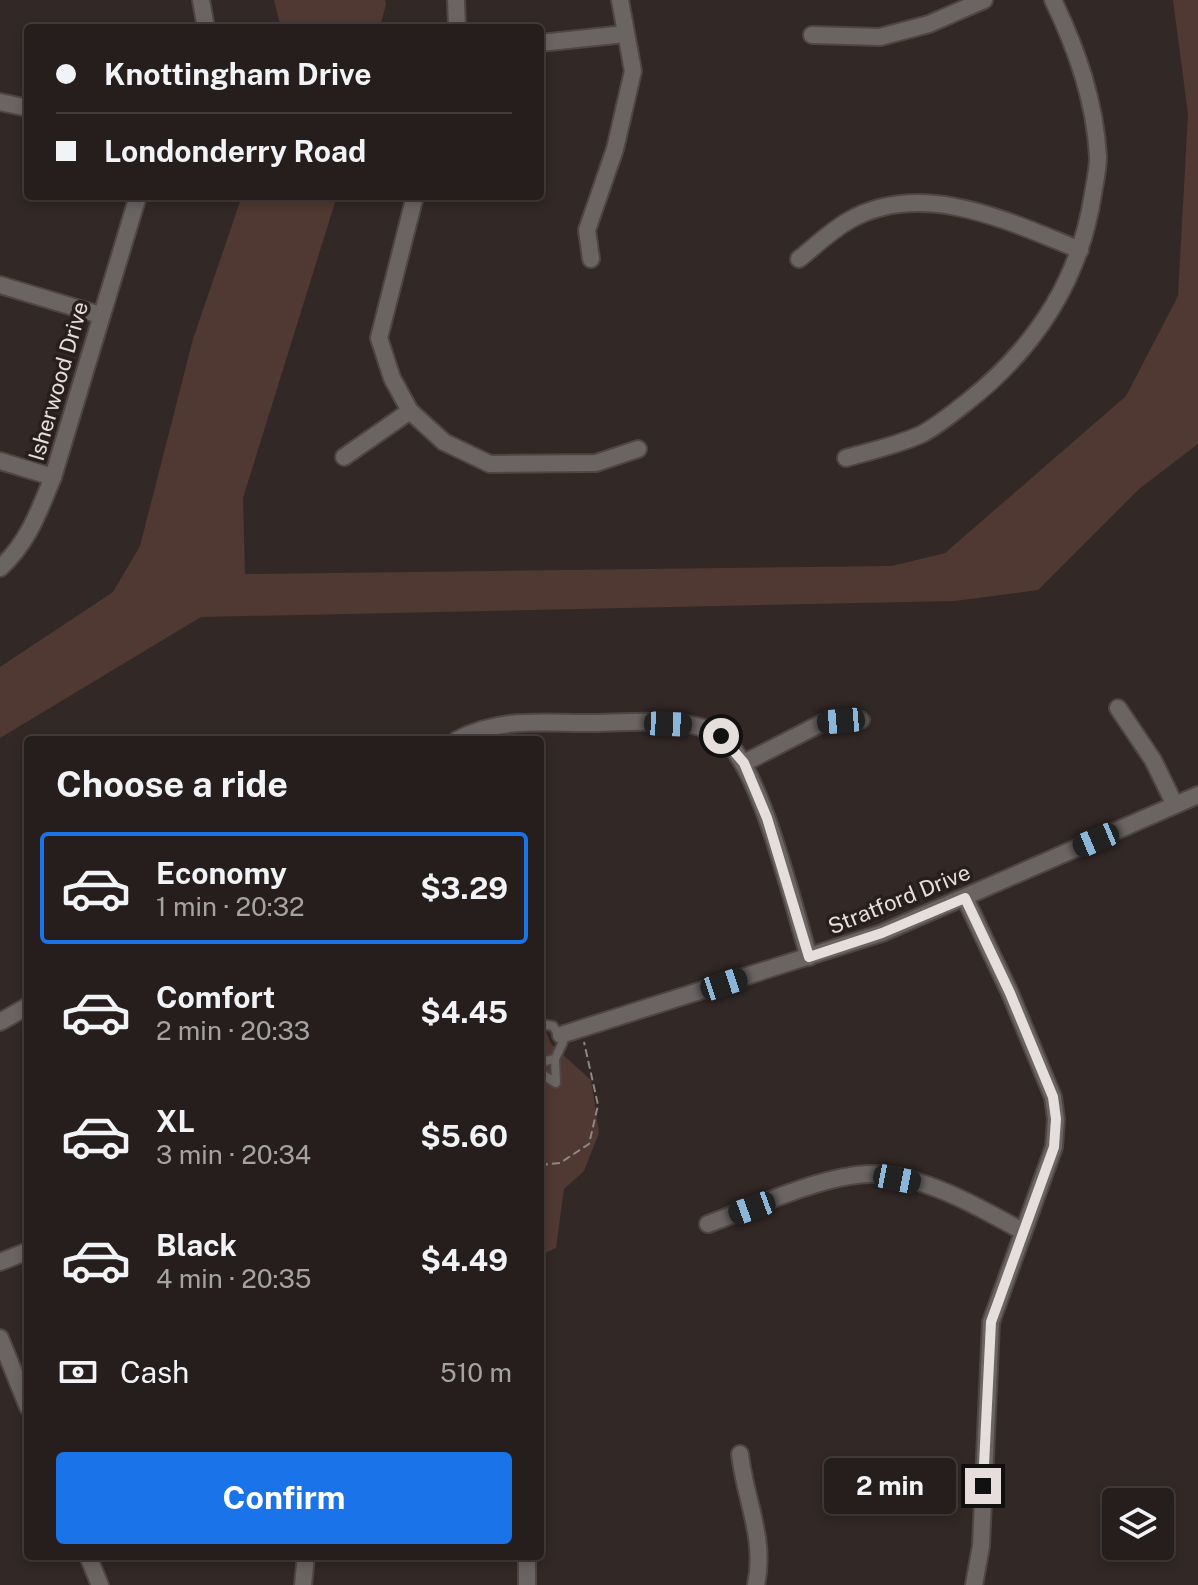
<!DOCTYPE html>
<html lang="en">
<head>
<meta charset="utf-8">
<style>
	:root { --surface:#261e1c; --page:#2e2725; --text:#f1f3f6; --muted:#a4a2a3; --line:#423c3b; --accent:#1a73e8 }
	body { margin:0; font-family:"Public Sans",sans-serif; background:var(--page); color:var(--text); height:100vh; display:flex; flex-direction:column; font-size:30px; white-space:nowrap }
	* { box-sizing:border-box; margin:0 }
	p { font-size:26px; color:var(--muted) }
	.icon { flex:none; width:44px; height:44px; fill:none; stroke:currentColor; stroke-width:2; stroke-linecap:round; stroke-linejoin:round }
	.map { position:relative; flex:1; overflow:hidden }
	.details { position:absolute; left:24px; top:736px; width:520px; height:824px; display:flex; flex-direction:column; background:var(--surface); border-radius:8px; box-shadow:0 4px 12px #0003,0 0 0 2px var(--line) }
	.details>* { flex:none }
	.guide { position:absolute; left:24px; top:24px; width:520px; height:176px; border-radius:8px; box-shadow:0 4px 12px #0003,0 0 0 2px var(--line); display:grid; align-content:center; height:176px; padding:0 32px; background:var(--surface) }
	.buttons { position:absolute; left:1102px; top:1488px; display:grid; gap:16px }
	.buttons a { display:grid; place-items:center; width:72px; height:72px; border-radius:8px; background:var(--surface); box-shadow:0 4px 12px #0003,0 0 0 2px var(--line); font-size:40px }
	.end { position:absolute; width:36px; height:36px; margin:-18px; border:10px solid #e5dedd; background:#111; box-shadow:0 0 0 4px #111 }
	.from { border-radius:50% }
	.bubble { position:absolute; height:56px; border-radius:8px; background:var(--surface); box-shadow:0 4px 12px #0003,0 0 0 2px var(--line); font-size:26px; font-weight:700; line-height:56px; text-align:center }
	.car { position:absolute; width:24px; height:48px; margin:-24px -12px; border-radius:10px; box-shadow:0 0 6px 2px #0007; background:linear-gradient(#222 24%,#8ab4d8 0 40%,#222 0 76%,#8ab4d8 0 86%,#222 0) }
	.guide b { display:flex; align-items:center; gap:28px; height:76px; font-size:30px }
	.guide b+b { border-top:2px solid var(--line) }
	.guide i { width:20px; height:20px; background:var(--text) }
	ul { padding:0; list-style:none }
	li { display:flex; align-items:center; gap:24px; height:112px; margin:0 16px 12px; padding:0 16px; border:4px solid transparent; border-radius:8px }
	li div { flex:1 }
	li b { display:block; font-size:30px }
	li em { font-style:normal; font-weight:700 }
	li.active { border-color:var(--accent) }
	li>.icon { width:72px; height:72px; stroke-width:1.5 }
	h2 { padding:0 32px; font-size:36px; line-height:96px }
	.pay { display:flex; align-items:center; gap:20px; height:88px; padding:0 32px; font-size:30px }
	.pay p { margin-inline-start:auto }
	.action { display:flex; gap:16px; margin-top:auto; padding:16px 32px }
	.action a { flex:1; height:92px; border-radius:8px; background:var(--accent); color:#fff; font-size:32px; font-weight:700; line-height:92px; text-align:center }
	.map>svg:first-child { display:block }
	.green { fill:#503833 }
	.lines { fill:none; stroke-linecap:round; stroke-linejoin:round }
	.lane-casing { stroke:#4f4543; stroke-width:12 }
	.street-casing { stroke:#4f4543; stroke-width:20 }
	.path { stroke:#8f8685; stroke-width:2; stroke-dasharray:8 4; stroke-linecap:butt }
	.lane { stroke:#6a6463; stroke-width:8 }
	.street { stroke:#6a6463; stroke-width:16 }
	.route { stroke:#e5dedd; stroke-width:10 }
	.labels { text-anchor:middle; dominant-baseline:central; stroke-width:7; stroke-linejoin:round; paint-order:stroke }
	.street-label { font-size:22px; fill:#e5dedd; stroke:#281e1c }
</style>
</head>
<body>
<div class="map">
<svg width="1198" height="1585" viewBox="0 0 1198 1585">
	<rect width="100%" height="100%" fill="#322826"/>
	<g class="green">
		<path d="M 274,0 L 385,0 L 386,4 L 380,28 L 281,28 Z"/>
		<path d="M 1173,0 L 1198,0 L 1198,444 L 1139,489 L 1038,590 L 955,601 L 201,617 L 0,738 L 0,667 L 113,592 L 140,546 L 193,339 L 242,196 L 337,196 L 243,498 L 245,574 L 892,566 L 945,553 L 1126,396 L 1178,296 L 1188,114 Z"/>
		<path d="M 540,1017 L 551,1044 L 591,1080 L 599,1133 L 584,1171 L 564,1189 L 556,1248 L 540,1255 Z"/>
	</g>
	<g class="lines">
		<g class="lane-casing">
			<g id="lane">
				<path d="M 540,1024 L 553,1026 L 563,1042 L 555,1059 L 540,1062"/>
				<path d="M 540,1073 L 556,1083 L 555,1059"/>
			</g>
		</g>
		<g class="street-casing">
			<g id="street">
				<path d="M 201,0 L 206,28"/>
				<path d="M 456,0 L 457,28"/>
				<path d="M 812,35 L 880,37 L 929,24 L 984,0"/>
				<path d="M 540,43 L 625,34"/>
				<path d="M 0,102 L 28,108"/>
				<path d="M 415,196 L 379,338 L 392,378 L 410,411 L 444,442 L 490,464 L 596,463 L 638,449"/>
				<path d="M 591,259 L 587,230 L 615,149 L 633,71 L 620,0"/>
				<path d="M 799,259 C 815,246 831,231 848,221 C 922,178 1010,222 1080,250"/>
				<path d="M 0,285 L 100,315"/>
				<path d="M 344,457 L 410,411"/>
				<path d="M 846,458 C 871,451 898,445 922,434 C 937,426 953,413 967,402 C 1034,349 1080,280 1093,194 C 1095,182 1098,169 1098,157 C 1095,101 1077,50 1053,0"/>
				<path d="M 0,461 L 53,477"/>
				<path d="M 0,568 C 28,543 39,511 53,477 L 138,196"/>
				<path d="M 1118,708 L 1153,760 L 1175,805"/>
				<path d="M 457,740 C 498,717 544,723 589,723 C 623,723 694,715 722,737 C 761,767 793,906 809,957"/>
				<path d="M 744,763 L 822,723 L 861,720"/>
				<path d="M 965,898 L 1010,993 L 1053,1097 L 1056,1119 L 1054,1147 L 991,1322 L 981,1546 L 974,1585"/>
				<path d="M 0,1022 L 28,1006"/>
				<path d="M 561,1035 L 882,933 L 1198,795"/>
				<path d="M 708,1224 C 752,1208 827,1173 873,1174 C 925,1176 977,1206 1022,1231"/>
				<path d="M 0,1262 L 28,1251"/>
				<path d="M 0,1338 L 28,1407"/>
				<path d="M 740,1454 C 745,1500 766,1538 756,1585"/>
				<path d="M 88,1556 L 100,1585"/>
				<path d="M 303,1585 L 306,1556"/>
				<path d="M 527,1585 L 527,1556"/>
			</g>
		</g>
		<path class="path" d="M 540,1165 L 560,1163 L 589,1144 L 598,1105 L 584,1042"/>
		<use href="#lane" class="lane"/>
		<use href="#street" class="street"/>
	</g>
	<g class="lines">
		<path class="route" d="M 721,736 L 744,763 L 767,818 L 809,957 L 882,933 L 965,898 L 1010,993 L 1053,1097 L 1056,1119 L 1054,1147 L 991,1322 L 983,1486"/>
	</g>
	<g class="labels">
		<g class="street-label">
			<text transform="translate(58 381) rotate(-74)">Isherwood Drive</text>
			<text transform="translate(899 899) rotate(-22)">Stratford Drive</text>
		</g>
	</g>
</svg>
<div class="buttons">
<a><svg class="icon" aria-label="layers" viewBox="0 0 24 24"><path d="M12 4l9 5-9 5-9-5zM3 14l9 5 9-5"/></svg></a>
</div>
<i class="end from" style="left:721px;top:736px"></i>
<i class="end" style="left:983px;top:1486px"></i>
<div class="bubble" style="left:824px;top:1458px;width:132px">2 min</div>
<i class="car" style="left:841px;top:721px;rotate:265deg"></i>
<i class="car" style="left:668px;top:724px;rotate:92deg"></i>
<i class="car" style="left:1096px;top:840px;rotate:247deg"></i>
<i class="car" style="left:724px;top:984px;rotate:72deg"></i>
<i class="car" style="left:897px;top:1179px;rotate:101deg"></i>
<i class="car" style="left:752px;top:1208px;rotate:250deg"></i>
<div class="guide">
<b><i class="from"></i>Knottingham Drive</b>
<b><i></i>Londonderry Road</b>
</div>
<section class="details">
<h2>Choose a ride</h2>
<ul>
<li class="active"><svg class="icon" aria-label="car" viewBox="0 0 24 24"><path d="M5 17H2v-5l4-1 3-4h7l3 4 3 1v5h-3M9 17h6M6 11h13"/><circle cx="7" cy="17" r="2"/><circle cx="17" cy="17" r="2"/></svg><div><b>Economy</b><p>1 min · 20:32</p></div><em>$3.29</em></li>
<li><svg class="icon" aria-label="car" viewBox="0 0 24 24"><path d="M5 17H2v-5l4-1 3-4h7l3 4 3 1v5h-3M9 17h6M6 11h13"/><circle cx="7" cy="17" r="2"/><circle cx="17" cy="17" r="2"/></svg><div><b>Comfort</b><p>2 min · 20:33</p></div><em>$4.45</em></li>
<li><svg class="icon" aria-label="car" viewBox="0 0 24 24"><path d="M5 17H2v-5l4-1 3-4h7l3 4 3 1v5h-3M9 17h6M6 11h13"/><circle cx="7" cy="17" r="2"/><circle cx="17" cy="17" r="2"/></svg><div><b>XL</b><p>3 min · 20:34</p></div><em>$5.60</em></li>
<li><svg class="icon" aria-label="car" viewBox="0 0 24 24"><path d="M5 17H2v-5l4-1 3-4h7l3 4 3 1v5h-3M9 17h6M6 11h13"/><circle cx="7" cy="17" r="2"/><circle cx="17" cy="17" r="2"/></svg><div><b>Black</b><p>4 min · 20:35</p></div><em>$4.49</em></li>
</ul>
<div class="pay"><svg class="icon" aria-label="cash" viewBox="0 0 24 24"><path d="M3 7h18v10H3z"/><circle cx="12" cy="12" r="2"/></svg>Cash<p>510 m</p></div>
<div class="action"><a>Confirm</a></div>
</section>
</div>
</body>
</html>
